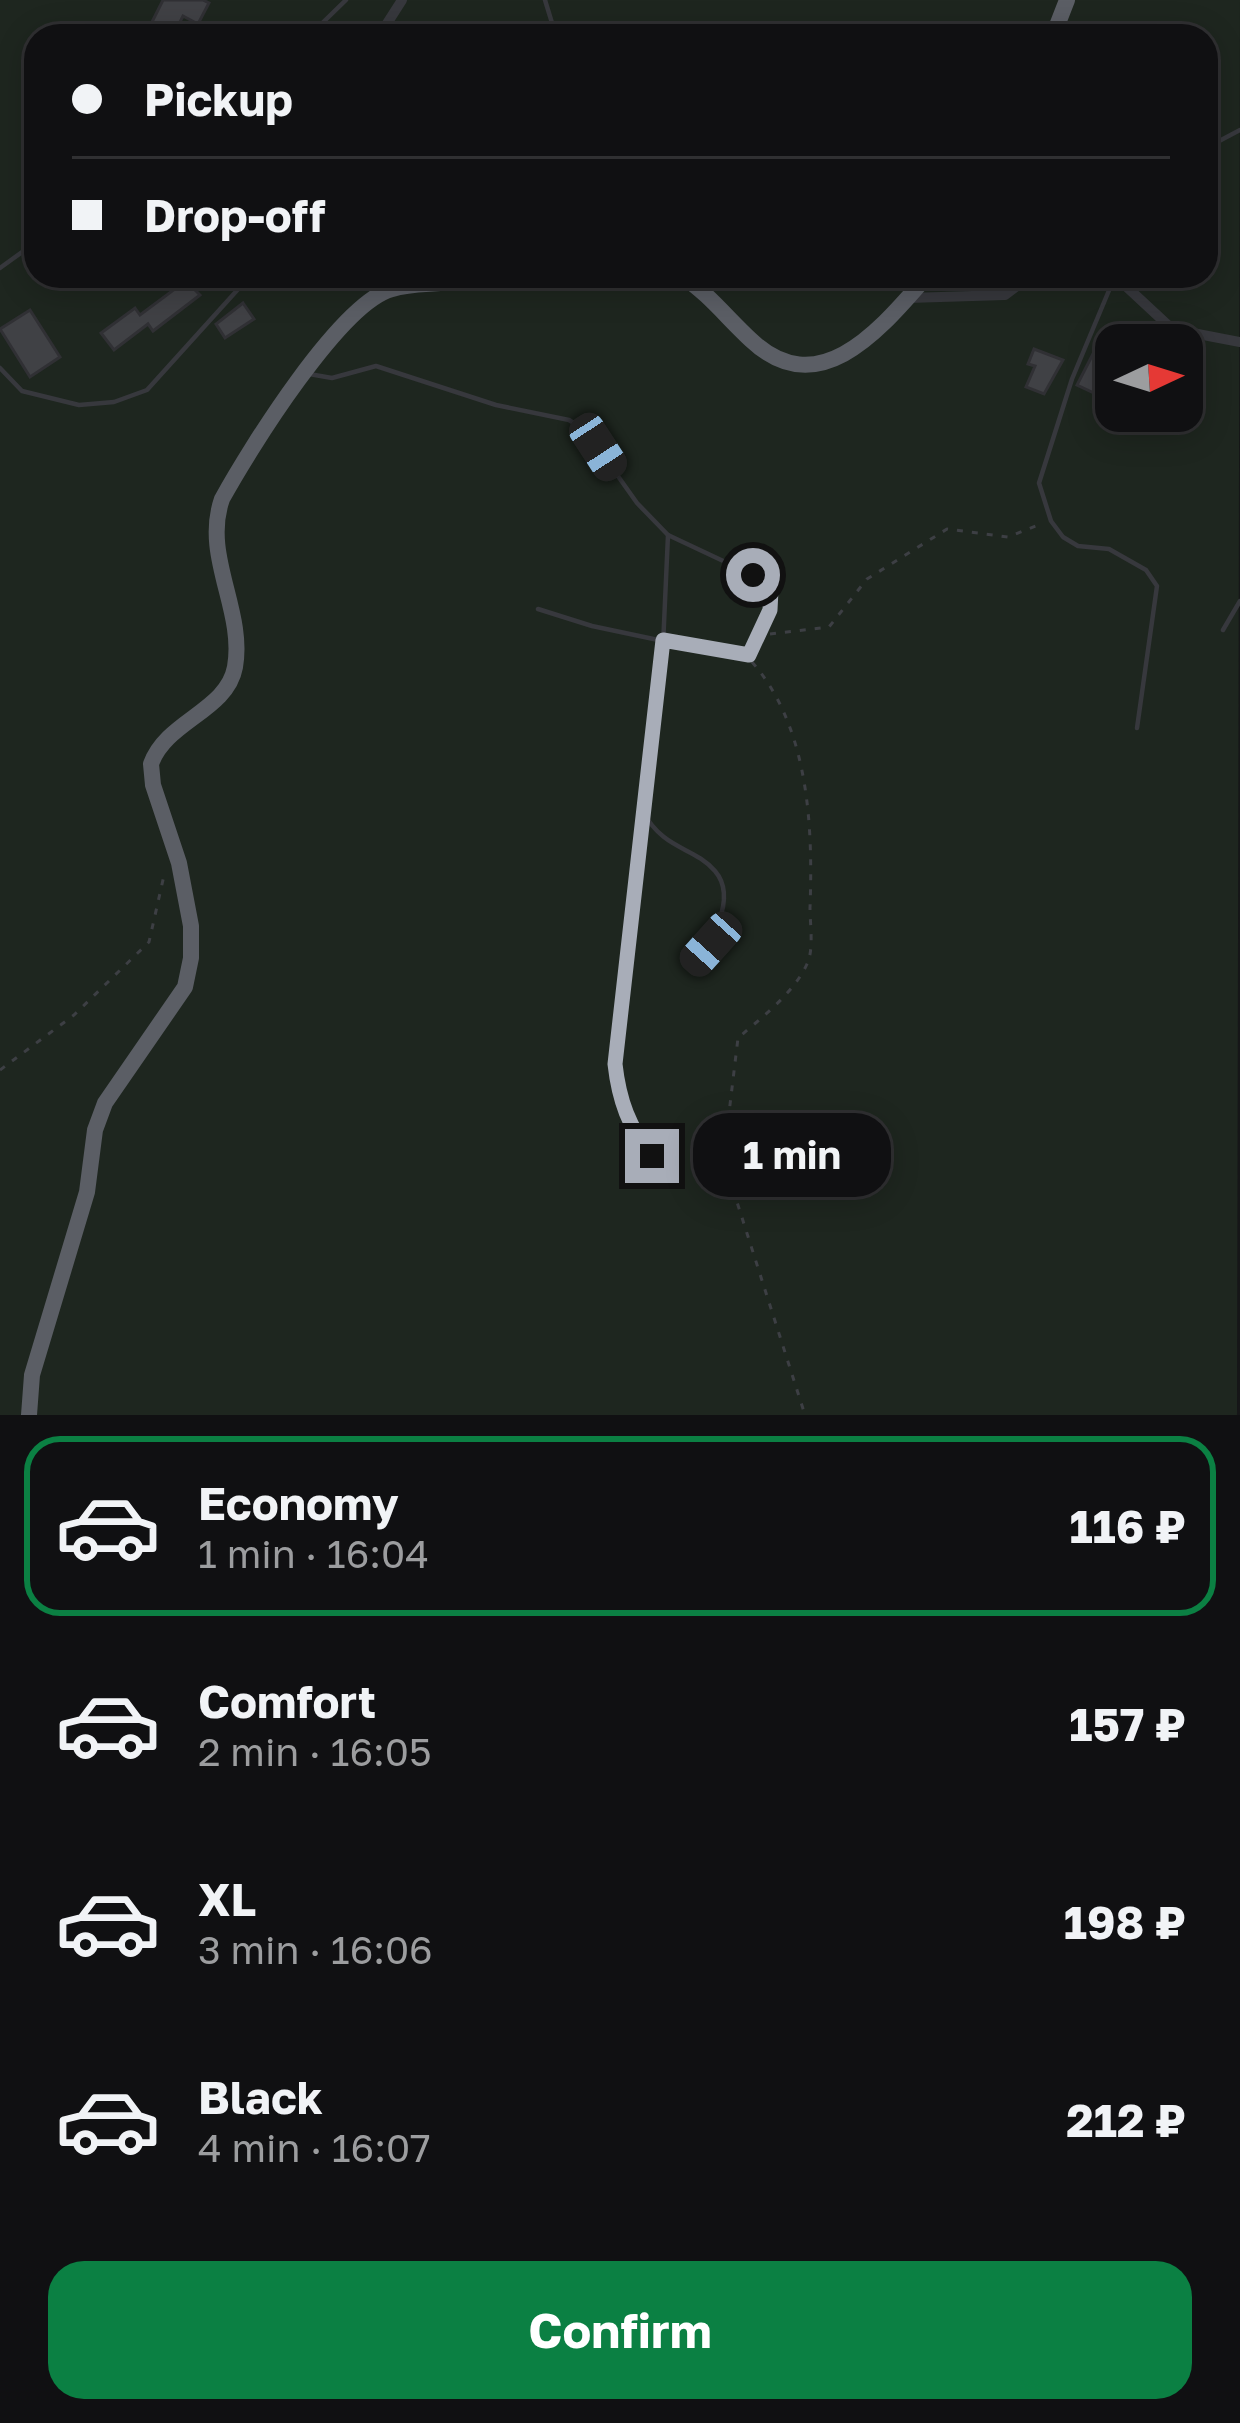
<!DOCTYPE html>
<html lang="en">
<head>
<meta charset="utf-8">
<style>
	:root { --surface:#101012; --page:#19191b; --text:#f1f3f6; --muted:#9c9d9f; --line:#303032; --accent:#0b8043 }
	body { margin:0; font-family:"Golos Text",sans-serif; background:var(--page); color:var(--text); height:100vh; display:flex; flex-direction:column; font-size:45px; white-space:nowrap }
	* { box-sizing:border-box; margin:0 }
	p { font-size:39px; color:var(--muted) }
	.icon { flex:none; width:66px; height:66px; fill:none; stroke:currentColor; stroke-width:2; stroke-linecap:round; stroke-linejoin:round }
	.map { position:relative; height:1415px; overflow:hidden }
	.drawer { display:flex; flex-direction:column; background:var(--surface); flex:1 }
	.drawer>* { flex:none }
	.hud { position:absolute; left:24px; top:24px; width:1194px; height:264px; border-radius:36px; box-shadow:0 6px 30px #0003,0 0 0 3px var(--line); display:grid; align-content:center; height:264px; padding:0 48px; background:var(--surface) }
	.needle { width:78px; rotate:86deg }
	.buttons { position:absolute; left:1095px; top:324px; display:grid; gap:24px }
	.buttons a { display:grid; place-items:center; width:108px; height:108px; border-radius:24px; background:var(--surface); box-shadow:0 6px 30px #0003,0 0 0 3px var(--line); font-size:60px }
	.end { position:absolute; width:54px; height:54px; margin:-27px; border:15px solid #a8adb8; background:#111; box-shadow:0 0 0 6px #111 }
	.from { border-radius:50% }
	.bubble { position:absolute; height:84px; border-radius:36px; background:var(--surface); box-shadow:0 6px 30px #0003,0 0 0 3px var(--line); font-size:39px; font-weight:700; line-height:84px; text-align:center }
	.car { position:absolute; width:36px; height:72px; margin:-36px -18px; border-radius:15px; box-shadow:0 0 9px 3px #0007; background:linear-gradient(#222 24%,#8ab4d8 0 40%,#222 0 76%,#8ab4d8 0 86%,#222 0) }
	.hud b { display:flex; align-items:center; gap:42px; height:114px; font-size:45px }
	.hud b+b { border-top:3px solid var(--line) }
	.hud i { width:30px; height:30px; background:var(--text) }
	ul { padding:21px 0 0; list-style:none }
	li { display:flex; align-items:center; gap:36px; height:180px; margin:0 24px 18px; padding:0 24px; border:6px solid transparent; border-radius:36px }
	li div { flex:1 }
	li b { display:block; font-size:45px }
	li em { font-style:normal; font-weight:700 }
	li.on { border-color:var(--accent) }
	li>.icon { width:108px; height:108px; stroke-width:1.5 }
	.action { display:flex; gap:24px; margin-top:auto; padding:24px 48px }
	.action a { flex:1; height:138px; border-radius:36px; background:var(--accent); color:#fff; font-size:48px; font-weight:700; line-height:138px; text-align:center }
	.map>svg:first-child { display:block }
	.green { fill:#1e261f; fill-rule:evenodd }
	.building { fill:#404145; stroke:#303034; stroke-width:3 }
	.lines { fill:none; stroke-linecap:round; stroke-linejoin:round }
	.path { stroke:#3d3f44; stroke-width:3; stroke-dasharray:6 9; stroke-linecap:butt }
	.service { stroke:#37383d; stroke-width:4.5 }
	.minor { stroke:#37383d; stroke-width:10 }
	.trunk { stroke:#5b5e65; stroke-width:16 }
	.route { stroke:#a8adb8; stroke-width:15 }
</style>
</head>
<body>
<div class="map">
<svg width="1240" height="1415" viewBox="0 0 1240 1415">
	<rect width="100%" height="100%" fill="#161618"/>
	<path class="green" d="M 0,0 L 1240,0 L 1237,1415 L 0,1415 ZM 36,36 L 1206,36 L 1206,276 L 36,276 ZM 1116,345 L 1182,345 L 1182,411 L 1116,411 Z"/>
	<g class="building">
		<path d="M 163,0 L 203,0 L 209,3 L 198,24 L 183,16 L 173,36 L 151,24 Z"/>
		<path d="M 184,276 L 216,276 L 196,291 L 200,295 L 153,331 L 148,324 L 114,350 L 101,333 L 135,308 L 140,315 L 187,280 Z"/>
		<path d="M 243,303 L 254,319 L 225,338 L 216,324 Z"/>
		<path d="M 30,310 L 60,357 L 30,377 L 0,329 Z"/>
		<path d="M 1097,346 L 1113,354 L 1096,394 L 1077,385 Z"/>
		<path d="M 1034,349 L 1063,360 L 1044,394 L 1026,387 L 1035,366 L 1028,364 Z"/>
	</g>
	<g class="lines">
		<g class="path">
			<path d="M 770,634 L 829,627 L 867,579 L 947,529 L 1008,537 L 1043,523"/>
			<path d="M 752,662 C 809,727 813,826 810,908 C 810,924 814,950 807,964 C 794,993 761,1018 738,1038 L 726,1138 L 729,1177 L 805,1415"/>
			<path d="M 0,1070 L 74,1015 L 149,942 L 165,871"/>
		</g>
		<g class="service">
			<path d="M 545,0 L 556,36"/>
			<path d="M 309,36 L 346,0"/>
			<path d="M 1206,148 L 1240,130"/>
			<path d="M 0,268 L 36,242"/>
			<path d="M 274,276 L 292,276"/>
			<path d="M 1115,276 L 1072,379 L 1039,483 L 1051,521 L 1063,537 L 1078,546 L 1109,549 L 1146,570 L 1157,586 L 1137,728"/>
			<path d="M 0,368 L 22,391 L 79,405 L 114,402 L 147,390 L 250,276"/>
			<path d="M 309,374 L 332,378 L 376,366 L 496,405 L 569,420 L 586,431 L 637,503 L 668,535 L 753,575 L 771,590 L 770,610 L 749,655 L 734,656 L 592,626 L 538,609"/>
			<path d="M 1223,630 L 1240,601"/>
			<path d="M 643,812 C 665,851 693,846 715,871 C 739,899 709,946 691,966"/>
			<path d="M 652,1156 C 629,1128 619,1100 615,1064 L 636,860 L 661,690 L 668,535"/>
		</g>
		<g class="minor">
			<path d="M 379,36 L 402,0"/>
			<path d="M 1115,276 L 1172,329 L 1240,342"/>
			<path d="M 908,298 L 1005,295 L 1030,276"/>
		</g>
		<g class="trunk">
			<path d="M 1053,36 L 1067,0"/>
			<path d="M 682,276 C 709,294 728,319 751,340 C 820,405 882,327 927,276"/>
			<path d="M 29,1415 L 32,1375 L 87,1192 L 95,1130 L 105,1103 L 185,987 L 191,958 L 191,926 L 179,863 L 153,785 L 151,764 C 166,721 227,711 235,667 C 245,610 202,556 222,499 C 249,450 340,303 392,289 C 419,281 448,287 475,276"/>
		</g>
	</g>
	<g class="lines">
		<path class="route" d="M 652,1156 C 629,1128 619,1100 615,1064 L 663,640 L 749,655 L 770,610 L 771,590 L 753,575"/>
	</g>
</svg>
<div class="buttons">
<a><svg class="needle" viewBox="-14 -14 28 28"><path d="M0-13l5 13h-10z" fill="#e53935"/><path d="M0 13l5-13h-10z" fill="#9c9d9f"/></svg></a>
</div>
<i class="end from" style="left:753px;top:575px"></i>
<i class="end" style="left:652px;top:1156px"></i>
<div class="bubble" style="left:693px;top:1113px;width:198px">1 min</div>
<i class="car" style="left:598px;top:447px;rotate:147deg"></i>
<i class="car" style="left:711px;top:944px;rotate:222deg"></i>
<div class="hud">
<b><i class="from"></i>Pickup</b>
<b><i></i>Drop-off</b>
</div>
</div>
<section class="drawer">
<ul>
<li class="on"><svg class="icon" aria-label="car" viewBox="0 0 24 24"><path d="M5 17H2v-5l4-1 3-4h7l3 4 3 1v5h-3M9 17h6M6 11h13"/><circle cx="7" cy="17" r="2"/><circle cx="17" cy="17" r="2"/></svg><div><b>Economy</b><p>1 min · 16:04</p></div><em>116 ₽</em></li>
<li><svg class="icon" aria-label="car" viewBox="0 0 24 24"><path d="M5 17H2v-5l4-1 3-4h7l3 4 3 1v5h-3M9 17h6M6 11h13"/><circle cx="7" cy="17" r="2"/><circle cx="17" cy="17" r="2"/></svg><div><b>Comfort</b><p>2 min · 16:05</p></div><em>157 ₽</em></li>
<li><svg class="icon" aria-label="car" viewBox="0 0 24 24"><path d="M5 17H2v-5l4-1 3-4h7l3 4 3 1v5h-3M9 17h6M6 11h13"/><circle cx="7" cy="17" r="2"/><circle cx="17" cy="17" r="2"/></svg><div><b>XL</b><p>3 min · 16:06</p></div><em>198 ₽</em></li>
<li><svg class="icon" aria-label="car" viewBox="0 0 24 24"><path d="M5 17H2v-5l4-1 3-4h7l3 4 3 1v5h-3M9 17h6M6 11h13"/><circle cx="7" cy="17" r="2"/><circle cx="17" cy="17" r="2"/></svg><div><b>Black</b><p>4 min · 16:07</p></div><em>212 ₽</em></li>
</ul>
<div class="action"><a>Confirm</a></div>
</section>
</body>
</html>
